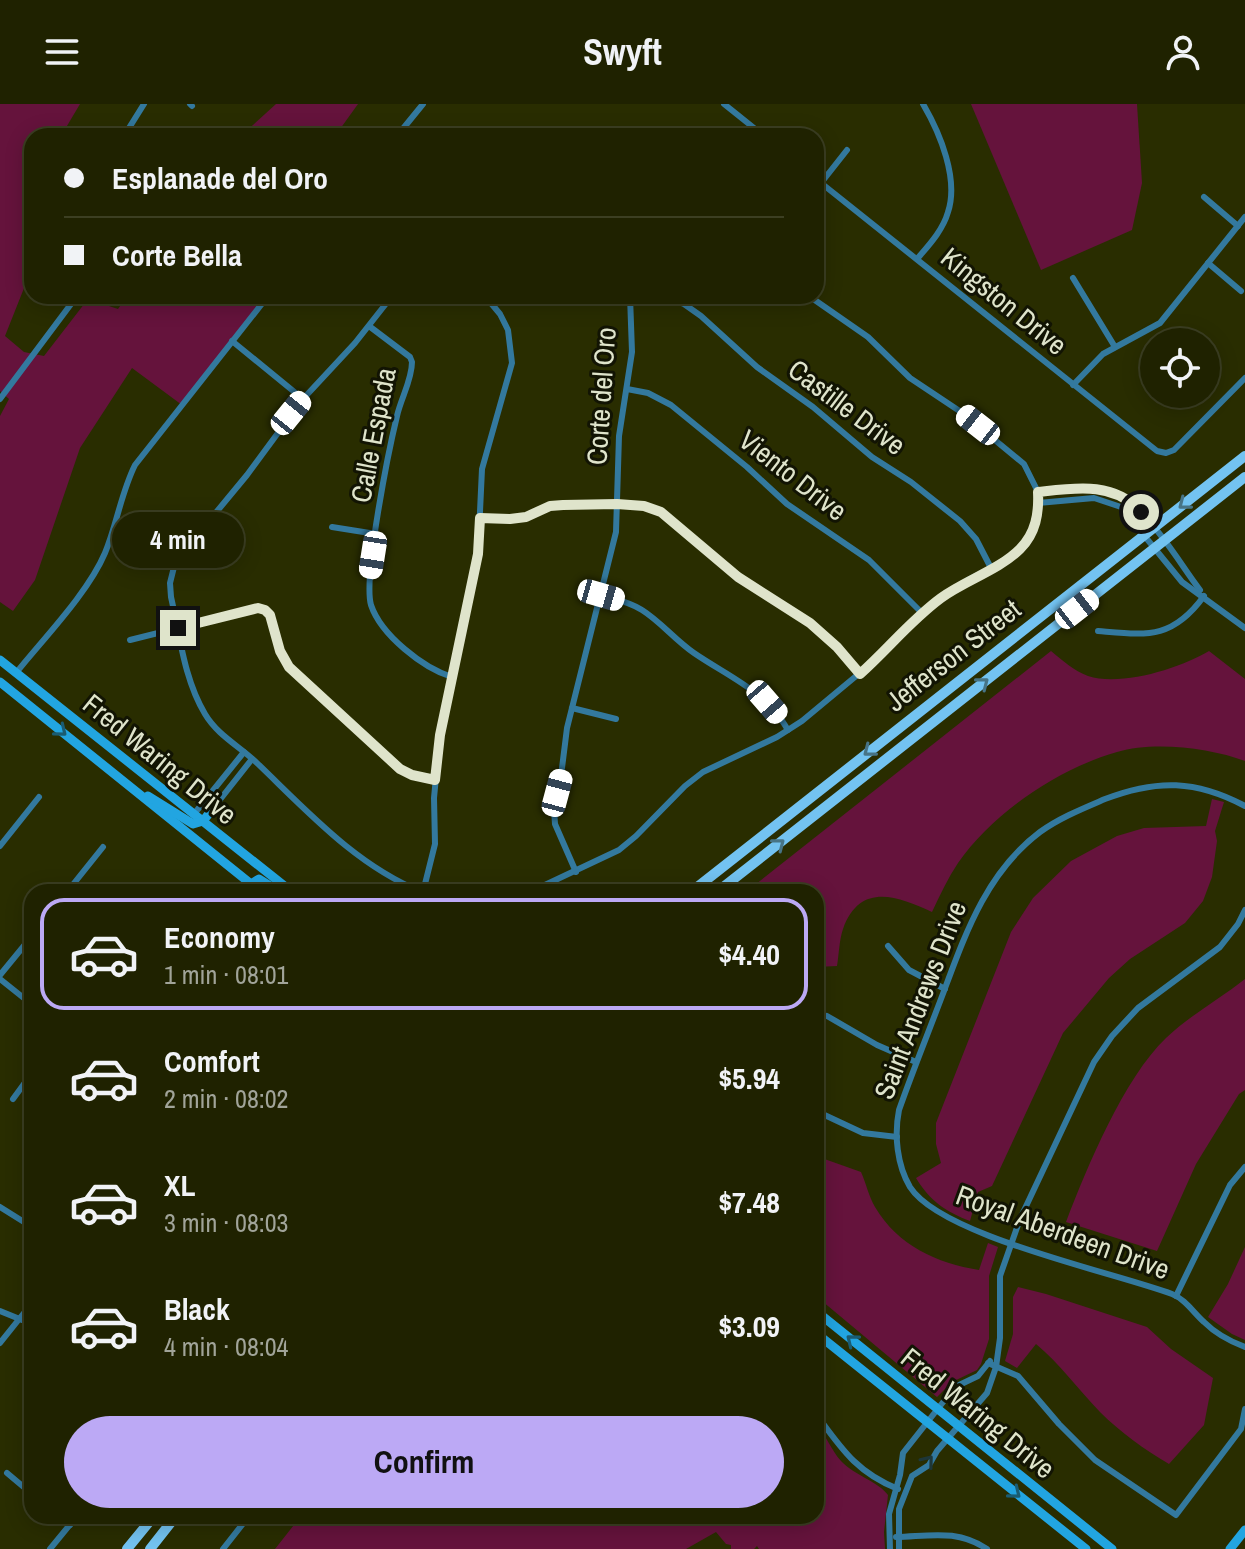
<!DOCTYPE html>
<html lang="en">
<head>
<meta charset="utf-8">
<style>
	:root { --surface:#1f2200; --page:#2c2f0f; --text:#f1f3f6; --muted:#a1a499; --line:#3c3f22; --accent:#bca9f5 }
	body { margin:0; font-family:"Archivo Narrow",sans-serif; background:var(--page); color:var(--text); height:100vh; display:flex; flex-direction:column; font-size:30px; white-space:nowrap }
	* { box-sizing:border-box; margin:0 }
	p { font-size:26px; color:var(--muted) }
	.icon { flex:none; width:44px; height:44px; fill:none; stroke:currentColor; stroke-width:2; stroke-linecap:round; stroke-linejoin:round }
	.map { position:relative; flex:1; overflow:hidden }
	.side { position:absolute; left:24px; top:780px; width:800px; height:640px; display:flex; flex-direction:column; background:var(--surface); border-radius:24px; box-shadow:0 4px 20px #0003,0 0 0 2px var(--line) }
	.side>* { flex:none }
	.top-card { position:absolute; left:24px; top:24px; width:800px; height:176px; border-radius:24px; box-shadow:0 4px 20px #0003,0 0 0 2px var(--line); display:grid; align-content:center; height:176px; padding:0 40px; background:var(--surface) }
	.fabs { position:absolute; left:1140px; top:224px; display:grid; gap:16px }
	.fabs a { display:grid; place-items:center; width:80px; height:80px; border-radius:50%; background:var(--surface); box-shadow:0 4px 20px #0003,0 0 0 2px var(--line); font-size:40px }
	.end { position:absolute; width:36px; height:36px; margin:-18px; border:10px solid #dfe4cb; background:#111; box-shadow:0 0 0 4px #111 }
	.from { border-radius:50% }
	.bubble { position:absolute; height:56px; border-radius:28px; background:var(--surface); box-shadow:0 4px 20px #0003,0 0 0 2px var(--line); font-size:26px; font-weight:700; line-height:56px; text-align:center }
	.car { position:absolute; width:24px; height:48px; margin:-24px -12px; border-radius:10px; box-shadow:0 0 6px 2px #0007; background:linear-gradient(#fff 24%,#345 0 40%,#fff 0 76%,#345 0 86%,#fff 0) }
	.top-card b { display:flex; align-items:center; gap:28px; height:76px; font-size:30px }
	.top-card b+b { border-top:2px solid var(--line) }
	.top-card i { width:20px; height:20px; background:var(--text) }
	ul { padding:14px 0 0; list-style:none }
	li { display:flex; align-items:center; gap:24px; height:112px; margin:0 16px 12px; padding:0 24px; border:4px solid transparent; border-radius:24px }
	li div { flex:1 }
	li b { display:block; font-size:30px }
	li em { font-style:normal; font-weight:700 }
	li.on { border-color:var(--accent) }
	li>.icon { width:72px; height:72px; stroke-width:1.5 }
	.cta { display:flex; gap:16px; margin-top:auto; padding:16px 40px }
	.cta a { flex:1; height:92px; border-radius:48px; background:var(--accent); color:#111; font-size:32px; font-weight:700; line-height:92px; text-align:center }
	header { display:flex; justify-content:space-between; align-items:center; height:104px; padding:0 40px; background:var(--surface); font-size:36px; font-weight:700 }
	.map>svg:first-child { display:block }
	.green { fill:#65133c }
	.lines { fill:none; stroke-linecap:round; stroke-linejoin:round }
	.street { stroke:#33799e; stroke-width:6 }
	.secondary { stroke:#22a5e1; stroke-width:9 }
	.primary { stroke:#73c3f1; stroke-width:10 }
	.oneway { stroke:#477486 }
	.oneway2 { stroke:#1a5c72 }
	.oneway3 { stroke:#1e3739 }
	.route { stroke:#dfe4cb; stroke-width:10 }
	.labels { text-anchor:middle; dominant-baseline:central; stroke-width:6; stroke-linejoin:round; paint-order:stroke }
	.street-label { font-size:28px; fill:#dfe4cb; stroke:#121403 }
</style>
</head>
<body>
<header><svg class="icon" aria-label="menu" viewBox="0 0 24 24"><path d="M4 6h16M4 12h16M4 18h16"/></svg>Swyft<svg class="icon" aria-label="person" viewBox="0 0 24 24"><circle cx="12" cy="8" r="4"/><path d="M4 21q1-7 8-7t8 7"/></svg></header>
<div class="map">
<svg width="1245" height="1445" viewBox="0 0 1245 1445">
	<rect width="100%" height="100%" fill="#292d00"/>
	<g class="green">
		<path d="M 0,0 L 80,0 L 61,32 L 32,32 L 32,164 L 5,232 L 24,248 L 44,252 L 88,195 L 118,205 L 127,192 L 269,192 L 182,301 L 132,264 L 80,344 L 35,476 L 13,507 L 0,498 L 0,312 L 9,295 L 0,287 Z"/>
		<path d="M 276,0 L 358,0 L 335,32 L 241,32 Z"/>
		<path d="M 971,0 L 1137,0 L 1142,79 L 1132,126 L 1041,166 Z"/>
		<path d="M 1051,547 C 1062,556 1074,567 1088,572 C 1121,583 1181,564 1209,547 L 1245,575 L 1245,657 C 1210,644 1154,637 1117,648 C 1058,665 994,708 958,759 C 948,774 940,791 932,808 C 897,792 860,778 843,825 C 839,837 839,851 837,862 L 816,863 L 816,788 L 746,788 Z"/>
		<path d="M 1212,695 L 1224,698 L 1215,727 L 1217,737 L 1212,773 L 1203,797 L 1185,819 L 1130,855 L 1109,874 L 1063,929 L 992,1082 L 978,1088 L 970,1117 C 946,1108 929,1096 916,1074 L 941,1059 L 936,1040 L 936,1019 L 1011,828 L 1033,794 L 1071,757 L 1117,732 L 1144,724 L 1206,722 Z"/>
		<path d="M 1245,875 L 1245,986 L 1239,990 L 1196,1060 L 1157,1147 L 1066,1118 C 1087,1063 1124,974 1166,934 C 1190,911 1220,895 1245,875 Z"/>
		<path d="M 816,1052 L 861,1068 C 866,1079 869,1093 875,1103 C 898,1142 937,1159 979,1166 L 988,1139 L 998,1143 L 989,1172 L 989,1235 L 981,1260 L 977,1266 L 952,1278 L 937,1293 L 816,1192 Z"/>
		<path d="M 1245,1143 L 1245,1236 L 1232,1230 L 1208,1213 L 1228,1180 Z"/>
		<path d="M 1018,1183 L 1046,1190 L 1147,1223 L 1171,1245 L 1213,1274 L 1204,1321 L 1169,1360 C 1145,1346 1120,1328 1100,1308 C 1078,1285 1060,1260 1036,1240 L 1017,1264 L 1005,1257 L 1013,1230 L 1013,1193 Z"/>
		<path d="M 816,1319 C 826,1331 831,1346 841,1357 C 854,1371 879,1378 888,1391 L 884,1428 L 885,1445 L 759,1445 L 757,1442 L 754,1445 L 731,1445 L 731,1441 L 726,1440 L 716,1428 L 686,1445 L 275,1445 L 301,1412 L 816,1412 Z"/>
	</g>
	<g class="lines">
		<g class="street">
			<path d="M 190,0 L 192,2"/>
			<path d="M 724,0 L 764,32"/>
			<path d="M 124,32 L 144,0"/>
			<path d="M 397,32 L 423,0"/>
			<path d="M 816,75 L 1157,347 L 1166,349 L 1174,346 L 1245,274"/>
			<path d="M 821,79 L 847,46"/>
			<path d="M 1204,93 L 1238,122"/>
			<path d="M 917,155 C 929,141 943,126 948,108 C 959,75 940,29 923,0"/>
			<path d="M 1208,159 L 1241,187"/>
			<path d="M 1073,174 L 1115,243"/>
			<path d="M 392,192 L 355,239 L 303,295 L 247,371 L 185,446 L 174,463 L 170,479 L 171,493 C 180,532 184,575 205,610 C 218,632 241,643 258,660 C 308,708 357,762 422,788"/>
			<path d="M 662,192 L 684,200 L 701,212 L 757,263 L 813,303 L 872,353 L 911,378 L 960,417 L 976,435 L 991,464"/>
			<path d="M 369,222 L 410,253 L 412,258 C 412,276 401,294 397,312 C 389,345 363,473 371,501 C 381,531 423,564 452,573"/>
			<path d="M 232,237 L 303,295"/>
			<path d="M 1073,281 L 1103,250 L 1160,219 L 1245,113"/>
			<path d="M 627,285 L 648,289 L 671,301 L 747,363 L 787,400 L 869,456 L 922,509"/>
			<path d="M 0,295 L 77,192"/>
			<path d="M 1038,388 C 1056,386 1076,381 1094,384 C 1142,389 1173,451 1200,486"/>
			<path d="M 1038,399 L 1094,394 L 1121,403 L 1182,478 L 1245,524"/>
			<path d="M 480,414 L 526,413 L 550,402 L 563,401 L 644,402 L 661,408 L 738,473 L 810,519 L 837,543 L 860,570"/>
			<path d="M 332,423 L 376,430"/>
			<path d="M 601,491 C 615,495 630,498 642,506 C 661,518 675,536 694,549 C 729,573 766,587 788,626"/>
			<path d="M 1098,527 C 1147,531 1172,536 1204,492"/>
			<path d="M 130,536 L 258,504 L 265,506 L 270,511 L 280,547 L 289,563 L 400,665 L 412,671 L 435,676"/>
			<path d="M 16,569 C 44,534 88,489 105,449 C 117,420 121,389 135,361 L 268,192"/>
			<path d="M 572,604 L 616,615"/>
			<path d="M 1245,702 C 1196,676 1157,675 1105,695 C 1084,704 1059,714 1040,728 C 987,768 966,828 944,887 C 929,927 913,966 899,1006 C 894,1031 897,1061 910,1083 C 941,1132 1113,1168 1172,1190 C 1185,1195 1193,1208 1204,1218 C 1216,1230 1229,1237 1245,1243"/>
			<path d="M 211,707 L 252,655"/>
			<path d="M 194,710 L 244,648"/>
			<path d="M 0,742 L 39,693"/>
			<path d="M 576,768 L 555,720 L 554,705 L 561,672 L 567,624 L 616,428 L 619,332 L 632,248 L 630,192"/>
			<path d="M 67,788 L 103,743"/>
			<path d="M 423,788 L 435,740 L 434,694 L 440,631 L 478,450 L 482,365 L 512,259 L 508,226 L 500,210 L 485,192"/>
			<path d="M 530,788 L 619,746 L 636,732 L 685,682 L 703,668 L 777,633 L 802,617 L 873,558 L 922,509 L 968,476 L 1006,457 L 1021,444 L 1032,430 L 1038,413 L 1038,388 L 1024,360 L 961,308 L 910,274 L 868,233 L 809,192"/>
			<path d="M 888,842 L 909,866 L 945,885"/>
			<path d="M 0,871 L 32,832"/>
			<path d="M 0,875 L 25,895"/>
			<path d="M 827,912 L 877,941 L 916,958"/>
			<path d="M 13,995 L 32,969"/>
			<path d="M 816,1007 L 863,1029 L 897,1033"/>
			<path d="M 0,1103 L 32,1123"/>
			<path d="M 1176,1192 L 1230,1081 L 1245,1063"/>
			<path d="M 0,1207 L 32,1220"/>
			<path d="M 0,1239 L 32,1199"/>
			<path d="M 988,1259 L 1018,1272 L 1059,1320 L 1095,1356 L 1176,1411 L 1241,1325 L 1245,1305"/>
			<path d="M 816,1310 C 841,1344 856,1368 898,1385"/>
			<path d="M 7,1369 L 32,1390"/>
			<path d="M 59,1412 L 70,1421"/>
			<path d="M 896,1433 C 931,1432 957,1425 987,1445"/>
			<path d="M 50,1445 L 77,1412"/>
			<path d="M 223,1445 L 249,1412"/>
			<path d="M 890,1445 L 889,1410 L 900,1371 L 903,1349 L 955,1283 L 978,1272 L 990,1257"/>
			<path d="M 899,1445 L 899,1405 L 912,1372 L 929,1361 L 937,1347 L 987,1289 L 996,1263 L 1000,1234 L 1000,1172 L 1020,1115 L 1094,958 L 1112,932 L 1138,904 L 1220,843 L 1238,820 L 1245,806"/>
		</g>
		<g class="secondary">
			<path d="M 0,556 L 292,788"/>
			<path d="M 0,578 L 261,788"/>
			<path d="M 148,692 L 193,720 L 203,717 L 211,707"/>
			<path d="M 251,780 L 259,775 L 280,788"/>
			<path d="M 816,1207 L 1112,1445"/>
			<path d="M 816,1229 L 1086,1445"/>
			<path d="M 1230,1445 L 1245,1426"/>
		</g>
		<g class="primary">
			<path d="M 691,788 L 1245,352"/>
			<path d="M 717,788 L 1245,373"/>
			<path d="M 127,1445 L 154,1412"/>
			<path d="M 150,1445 L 176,1412"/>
		</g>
	</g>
	<defs><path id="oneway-chevron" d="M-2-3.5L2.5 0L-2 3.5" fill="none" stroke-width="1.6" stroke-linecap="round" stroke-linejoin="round" transform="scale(2)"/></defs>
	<g class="oneway">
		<use href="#oneway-chevron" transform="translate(1184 400) rotate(142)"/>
		<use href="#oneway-chevron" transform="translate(983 579) rotate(-38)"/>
		<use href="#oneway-chevron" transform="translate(869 647) rotate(142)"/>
		<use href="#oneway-chevron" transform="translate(779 740) rotate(-38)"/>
	</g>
	<g class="oneway2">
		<use href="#oneway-chevron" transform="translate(61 627) rotate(39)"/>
		<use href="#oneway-chevron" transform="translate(852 1236) rotate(-141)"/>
		<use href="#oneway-chevron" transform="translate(1015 1389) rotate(39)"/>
	</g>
	<use class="oneway3" href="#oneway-chevron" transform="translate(928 1357) rotate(-51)"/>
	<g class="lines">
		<path class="route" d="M 178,524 L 258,504 L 265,506 L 270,511 L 280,547 L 289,563 L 400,665 L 412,671 L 435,676 L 440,631 L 478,450 L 480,414 L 510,415 L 526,413 L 550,402 L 563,401 L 617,400 L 644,402 L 661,408 L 738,473 L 810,519 L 837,543 L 860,570 C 888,545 911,516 941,494 C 966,476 999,466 1020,445 C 1036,429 1039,409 1038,388 C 1074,384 1114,377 1141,408"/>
	</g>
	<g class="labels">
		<g class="street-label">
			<text transform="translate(1004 197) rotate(39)">Kingston Drive</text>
			<text transform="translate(601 292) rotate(-86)">Corte del Oro</text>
			<text transform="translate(847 303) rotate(37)">Castille Drive</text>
			<text transform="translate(373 331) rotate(-79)">Calle Espada</text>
			<text transform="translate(793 371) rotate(38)">Viento Drive</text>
			<text transform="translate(953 551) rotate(-38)">Jefferson Street</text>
			<text transform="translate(160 655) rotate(39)">Fred Waring Drive</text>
			<text transform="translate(920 896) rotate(-69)">Saint Andrews Drive</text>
			<text transform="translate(1063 1128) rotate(20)">Royal Aberdeen Drive</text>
			<text transform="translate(978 1309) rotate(39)">Fred Waring Drive</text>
		</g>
	</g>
</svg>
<div class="fabs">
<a><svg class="icon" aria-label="locate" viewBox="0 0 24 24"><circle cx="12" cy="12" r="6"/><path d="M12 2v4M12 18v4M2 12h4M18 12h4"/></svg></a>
</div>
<i class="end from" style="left:1141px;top:408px"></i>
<i class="end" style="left:178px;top:524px"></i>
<div class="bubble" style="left:112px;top:408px;width:132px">4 min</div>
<i class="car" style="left:291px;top:309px;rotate:39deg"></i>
<i class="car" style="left:978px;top:321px;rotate:308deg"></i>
<i class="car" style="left:373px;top:451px;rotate:189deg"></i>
<i class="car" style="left:601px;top:491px;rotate:106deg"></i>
<i class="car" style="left:1077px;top:505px;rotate:52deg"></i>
<i class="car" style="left:767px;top:598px;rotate:139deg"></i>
<i class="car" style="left:557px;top:689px;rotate:15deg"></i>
<div class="top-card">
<b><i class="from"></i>Esplanade del Oro</b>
<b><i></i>Corte Bella</b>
</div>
<section class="side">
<ul>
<li class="on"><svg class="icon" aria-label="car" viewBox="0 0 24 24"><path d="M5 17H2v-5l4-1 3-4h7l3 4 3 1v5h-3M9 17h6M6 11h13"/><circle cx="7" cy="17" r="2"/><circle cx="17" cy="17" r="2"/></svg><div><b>Economy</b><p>1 min · 08:01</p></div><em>$4.40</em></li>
<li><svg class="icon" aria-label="car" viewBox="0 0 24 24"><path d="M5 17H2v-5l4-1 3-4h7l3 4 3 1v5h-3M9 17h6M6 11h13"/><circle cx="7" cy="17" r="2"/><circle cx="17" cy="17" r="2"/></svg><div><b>Comfort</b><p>2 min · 08:02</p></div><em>$5.94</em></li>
<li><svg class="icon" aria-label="car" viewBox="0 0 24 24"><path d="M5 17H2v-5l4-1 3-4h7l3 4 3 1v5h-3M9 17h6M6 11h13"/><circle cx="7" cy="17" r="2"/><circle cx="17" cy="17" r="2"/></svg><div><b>XL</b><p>3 min · 08:03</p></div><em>$7.48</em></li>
<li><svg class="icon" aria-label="car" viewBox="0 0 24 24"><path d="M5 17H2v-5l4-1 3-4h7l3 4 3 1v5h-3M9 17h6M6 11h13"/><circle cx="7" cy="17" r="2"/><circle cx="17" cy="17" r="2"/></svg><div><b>Black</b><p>4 min · 08:04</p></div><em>$3.09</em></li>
</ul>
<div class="cta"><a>Confirm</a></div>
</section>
</div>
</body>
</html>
